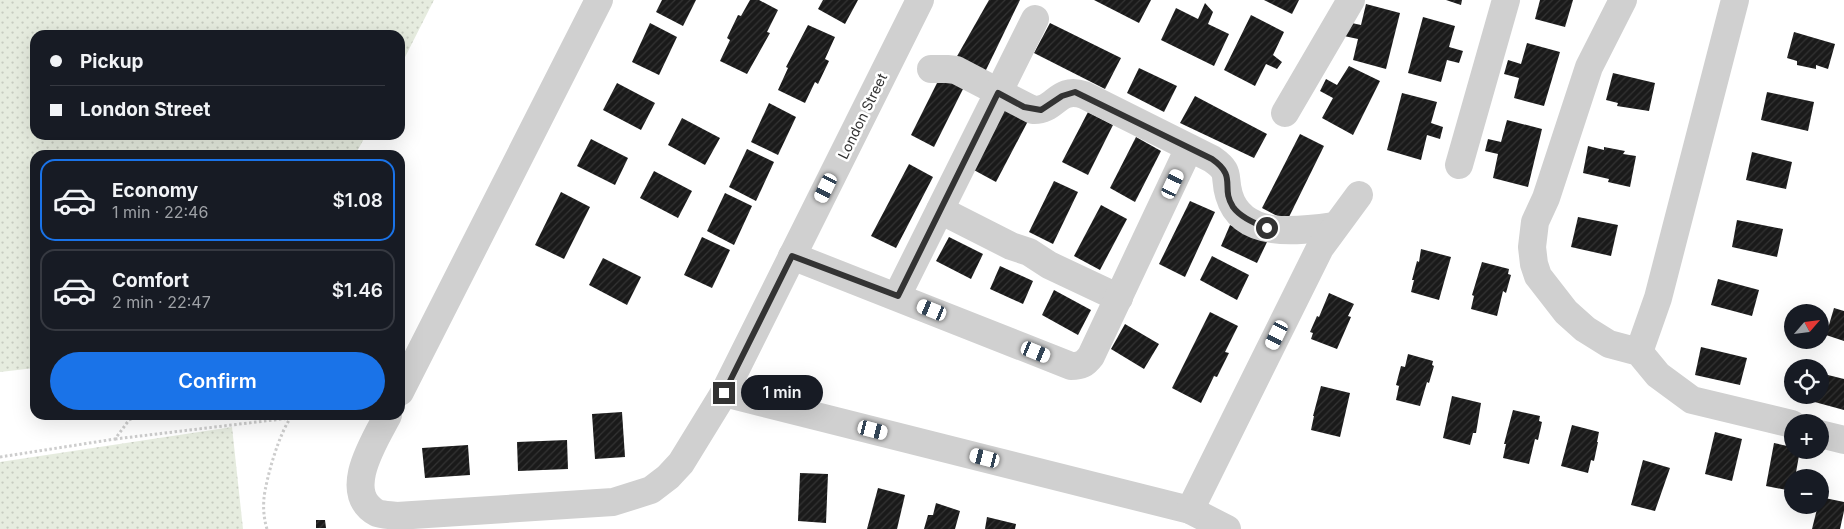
<!DOCTYPE html>
<html lang="en">
<head>
<meta charset="utf-8">
<style>
	:root { --surface:#171b24; --page:#242831; --text:#f1f3f6; --muted:#9ea1a6; --line:#363941; --accent:#1a73e8 }
	body { margin:0; font-family:Inter,sans-serif; background:var(--page); color:var(--text); height:100vh; display:flex; flex-direction:column; font-size:19px; white-space:nowrap }
	* { box-sizing:border-box; margin:0 }
	p { font-size:16px; color:var(--muted) }
	.icon { flex:none; width:28px; height:28px; fill:none; stroke:currentColor; stroke-width:2; stroke-linecap:round; stroke-linejoin:round }
	.map { position:relative; flex:1; overflow:hidden }
	.panel { position:absolute; left:30px; top:150px; width:375px; height:270px; display:flex; flex-direction:column; background:var(--surface); border-radius:15px; box-shadow:0 5px 20px #0002 }
	.panel>* { flex:none }
	.banner { position:absolute; left:30px; top:30px; width:375px; height:110px; border-radius:15px; box-shadow:0 5px 20px #0002; display:grid; align-content:center; height:110px; padding:0 20px; background:var(--surface) }
	.needle { width:32px; rotate:62deg }
	.controls { position:absolute; left:1784px; top:304px; display:grid; gap:10px }
	.controls a { display:grid; place-items:center; width:45px; height:45px; border-radius:50%; background:var(--surface); box-shadow:0 5px 20px #0002; font-size:25px }
	.end { position:absolute; width:22px; height:22px; margin:-11px; border:6px solid #333; background:#fff; box-shadow:0 0 0 2px #fff }
	.from { border-radius:50% }
	.bubble { position:absolute; height:35px; border-radius:18px; background:var(--surface); box-shadow:0 5px 20px #0002; font-size:16px; font-weight:600; line-height:35px; text-align:center }
	.car { position:absolute; width:15px; height:30px; margin:-15px -8px; border-radius:6px; box-shadow:0 0 4px 1px #0007; background:linear-gradient(#fff 24%,#345 0 40%,#fff 0 76%,#345 0 86%,#fff 0) }
	.banner b { display:flex; align-items:center; gap:18px; height:48px; font-size:19px }
	.banner b+b { border-top:1px solid var(--line) }
	.banner i { width:12px; height:12px; background:var(--text) }
	ul { padding:9px 0 0; list-style:none }
	li { display:flex; align-items:center; gap:15px; height:82px; margin:0 10px 8px; padding:0 10px; border:2px solid var(--line); border-radius:15px }
	li div { flex:1 }
	li b { display:block; font-size:19px }
	li em { font-style:normal; font-weight:600 }
	li.selected { border-color:var(--accent) }
	li>.icon { width:45px; height:45px; stroke-width:1.5 }
	.cta { display:flex; gap:10px; margin-top:auto; padding:10px 20px }
	.cta a { flex:1; height:58px; border-radius:30px; background:var(--accent); color:#fff; font-size:20px; font-weight:600; line-height:58px; text-align:center }
	.map>svg:first-child { display:block }
	.grass { fill:url(#grass-dots) }
	.building { fill:url(#building-hatch) }
	.lines { fill:none; stroke-linecap:round; stroke-linejoin:round }
	.path { stroke:#cdcdcd; stroke-width:3; stroke-dasharray:2.5 2.5; stroke-linecap:butt }
	.minor { stroke:#d0d0d0; stroke-width:28 }
	.route { stroke:#333; stroke-width:6 }
	.labels { text-anchor:middle; dominant-baseline:central; stroke-width:5; stroke-linejoin:round; paint-order:stroke }
	.street-label { font-size:14px; fill:#333; stroke:#fff }
</style>
</head>
<body>
<div class="map">
<svg width="1844" height="529" viewBox="0 0 1844 529">
	<defs>
		<pattern id="grass-dots" width="8" height="8" patternUnits="userSpaceOnUse" patternTransform="scale(1.25)"><rect width="8" height="8" fill="#e6ecdf"/><path d="M2 2h.1M6 6h.1" fill="none" stroke="#c6cbc0" stroke-width="1.8" stroke-linecap="round"/></pattern>
		<pattern id="building-hatch" width="6" height="6" patternUnits="userSpaceOnUse" patternTransform="scale(1.25)"><rect width="6" height="6" fill="#1a1a1a"/><path d="M-1 1l2-2M0 6l6-6M5 7l2-2" fill="none" stroke="#333"/></pattern>
	</defs>
	<rect width="100%" height="100%" fill="#fff"/>
	<g class="grass">
		<path d="M 0,0 L 434,0 L 400,67 L 400,35 L 35,35 L 35,135 L 366,135 L 355,155 L 35,155 L 35,368 L 0,372 Z"/>
		<path d="M 232,427 L 243,529 L 0,529 L 0,462 Z"/>
	</g>
	<g class="building">
		<path d="M 662,0 L 696,0 L 683,26 L 656,12 Z"/>
		<path d="M 750,0 L 759,0 L 778,10 L 767,32 L 770,33 L 747,74 L 720,61 L 730,40 L 727,38 L 738,15 L 741,16 Z"/>
		<path d="M 823,0 L 858,0 L 845,24 L 818,9 Z"/>
		<path d="M 989,0 L 1020,0 L 985,72 L 956,58 Z"/>
		<path d="M 1094,0 L 1151,0 L 1139,23 Z"/>
		<path d="M 1264,0 L 1299,0 L 1292,14 Z"/>
		<path d="M 1446,0 L 1462,0 L 1461,5 Z"/>
		<path d="M 1540,0 L 1573,0 L 1565,27 L 1535,19 Z"/>
		<path d="M 1205,3 L 1213,12 L 1208,24 L 1229,34 L 1214,66 L 1161,40 L 1176,8 L 1198,19 Z"/>
		<path d="M 1366,4 L 1400,13 L 1386,69 L 1353,60 L 1358,39 L 1344,36 L 1347,22 L 1361,25 Z"/>
		<path d="M 1251,15 L 1284,32 L 1273,55 L 1282,62 L 1277,69 L 1266,64 L 1255,86 L 1224,70 Z"/>
		<path d="M 1423,17 L 1455,26 L 1449,47 L 1463,51 L 1459,63 L 1447,60 L 1441,82 L 1408,73 Z"/>
		<path d="M 650,23 L 677,37 L 659,75 L 632,62 Z"/>
		<path d="M 1050,23 L 1121,58 L 1105,89 L 1034,53 Z"/>
		<path d="M 808,25 L 835,37 L 825,59 L 829,61 L 818,84 L 815,82 L 805,103 L 778,90 L 788,68 L 786,67 Z"/>
		<path d="M 1794,32 L 1835,44 L 1828,69 L 1816,65 L 1816,69 L 1797,65 L 1797,61 L 1787,58 Z"/>
		<path d="M 1527,43 L 1560,52 L 1544,106 L 1514,98 L 1519,78 L 1504,74 L 1508,60 L 1521,64 Z"/>
		<path d="M 1349,66 L 1380,81 L 1353,135 L 1322,118 L 1333,98 L 1320,91 L 1326,79 L 1337,85 Z"/>
		<path d="M 1139,68 L 1177,86 L 1164,112 L 1127,93 Z"/>
		<path d="M 1613,73 L 1655,83 L 1649,111 L 1617,106 L 1618,103 L 1606,100 Z"/>
		<path d="M 941,75 L 964,87 L 934,147 L 911,135 Z"/>
		<path d="M 617,83 L 655,103 L 641,130 L 603,110 Z"/>
		<path d="M 1767,92 L 1814,102 L 1808,131 L 1761,120 Z"/>
		<path d="M 1402,93 L 1437,102 L 1431,123 L 1443,127 L 1440,139 L 1427,135 L 1421,160 L 1387,150 Z"/>
		<path d="M 1195,96 L 1267,134 L 1254,158 L 1180,123 Z"/>
		<path d="M 769,103 L 796,117 L 778,155 L 751,142 Z"/>
		<path d="M 1004,108 L 1028,121 L 996,182 L 972,169 Z"/>
		<path d="M 1088,112 L 1113,125 L 1088,175 L 1062,162 Z"/>
		<path d="M 682,118 L 720,138 L 705,165 L 668,145 Z"/>
		<path d="M 1507,120 L 1542,129 L 1528,187 L 1493,178 L 1498,154 L 1485,151 L 1488,139 L 1501,142 Z"/>
		<path d="M 1300,134 L 1324,146 L 1287,221 L 1262,208 Z"/>
		<path d="M 1136,137 L 1161,151 L 1135,202 L 1110,188 Z"/>
		<path d="M 591,139 L 628,158 L 615,185 L 577,166 Z"/>
		<path d="M 1588,146 L 1604,150 L 1604,147 L 1625,151 L 1623,154 L 1636,156 L 1630,187 L 1608,182 L 1609,179 L 1583,173 Z"/>
		<path d="M 747,149 L 774,162 L 756,201 L 729,187 Z"/>
		<path d="M 1752,152 L 1792,162 L 1786,189 L 1746,180 Z"/>
		<path d="M 909,164 L 933,177 L 896,248 L 871,236 Z"/>
		<path d="M 654,171 L 692,191 L 678,218 L 640,198 Z"/>
		<path d="M 1054,181 L 1078,192 L 1053,244 L 1029,232 Z"/>
		<path d="M 561,192 L 590,207 L 564,259 L 535,245 Z"/>
		<path d="M 725,193 L 752,206 L 734,245 L 707,231 Z"/>
		<path d="M 1190,201 L 1215,212 L 1185,277 L 1159,264 Z"/>
		<path d="M 1101,205 L 1127,219 L 1100,270 L 1074,256 Z"/>
		<path d="M 1578,217 L 1618,225 L 1611,256 L 1571,247 Z"/>
		<path d="M 1737,220 L 1783,229 L 1777,257 L 1732,247 Z"/>
		<path d="M 1230,225 L 1267,242 L 1257,263 L 1221,246 Z"/>
		<path d="M 702,237 L 730,250 L 712,288 L 684,275 Z"/>
		<path d="M 949,237 L 983,254 L 971,279 L 936,261 Z"/>
		<path d="M 1421,249 L 1451,257 L 1439,300 L 1411,292 L 1414,280 L 1412,280 L 1417,261 L 1419,262 Z"/>
		<path d="M 1212,256 L 1249,275 L 1237,300 L 1200,280 Z"/>
		<path d="M 603,258 L 641,277 L 627,305 L 589,285 Z"/>
		<path d="M 1482,262 L 1509,269 L 1508,274 L 1511,275 L 1506,293 L 1503,291 L 1497,316 L 1471,309 L 1474,296 L 1472,295 Z"/>
		<path d="M 1000,266 L 1033,281 L 1023,304 L 990,289 Z"/>
		<path d="M 1718,279 L 1759,290 L 1752,316 L 1711,305 Z"/>
		<path d="M 1054,290 L 1091,310 L 1078,335 L 1042,315 Z"/>
		<path d="M 1329,293 L 1354,304 L 1348,316 L 1351,317 L 1337,349 L 1311,339 L 1313,333 L 1310,332 L 1317,316 L 1319,317 Z"/>
		<path d="M 1834,308 L 1844,311 L 1844,341 L 1826,335 Z"/>
		<path d="M 1210,312 L 1238,326 L 1225,352 L 1229,353 L 1217,377 L 1214,376 L 1201,403 L 1172,388 Z"/>
		<path d="M 1125,324 L 1159,344 L 1144,369 L 1111,349 Z"/>
		<path d="M 1701,347 L 1747,358 L 1740,385 L 1695,375 Z"/>
		<path d="M 1408,354 L 1433,361 L 1432,365 L 1434,366 L 1429,383 L 1427,382 L 1420,406 L 1396,400 L 1399,386 L 1396,385 L 1401,366 L 1405,367 Z"/>
		<path d="M 1820,373 L 1844,379 L 1844,410 L 1811,401 L 1813,395 L 1820,395 Z"/>
		<path d="M 1321,386 L 1350,393 L 1340,437 L 1311,430 L 1314,416 L 1313,416 Z"/>
		<path d="M 1452,396 L 1481,403 L 1476,433 L 1473,433 L 1470,445 L 1443,438 Z"/>
		<path d="M 1513,410 L 1540,416 L 1539,421 L 1542,422 L 1538,440 L 1535,439 L 1529,464 L 1503,458 L 1506,444 L 1504,444 Z"/>
		<path d="M 622,412 L 625,457 L 595,459 L 592,414 Z"/>
		<path d="M 1572,425 L 1599,432 L 1597,442 L 1598,442 L 1594,461 L 1591,460 L 1588,473 L 1561,466 Z"/>
		<path d="M 1715,432 L 1742,439 L 1732,481 L 1705,474 Z"/>
		<path d="M 567,440 L 568,469 L 518,471 L 517,442 Z"/>
		<path d="M 1774,443 L 1792,447 L 1792,450 L 1800,450 L 1795,478 L 1792,478 L 1792,491 L 1766,486 Z"/>
		<path d="M 468,445 L 470,475 L 425,478 L 422,448 Z"/>
		<path d="M 1643,460 L 1670,468 L 1655,511 L 1631,505 Z"/>
		<path d="M 800,473 L 828,474 L 826,523 L 798,521 Z"/>
		<path d="M 878,488 L 905,495 L 897,529 L 867,529 Z"/>
		<path d="M 1820,497 L 1844,502 L 1844,511 L 1840,529 L 1812,529 L 1818,505 L 1820,505 Z"/>
		<path d="M 936,503 L 960,511 L 955,529 L 924,529 L 928,515 L 933,515 Z"/>
		<path d="M 987,517 L 1016,524 L 1015,529 L 985,529 Z"/>
		<path d="M 316,520 L 325,520 L 326,528 L 316,528 Z"/>
	</g>
	<g class="lines">
		<g class="path">
			<path d="M 115,439 L 290,418"/>
			<path d="M 0,457 L 115,439 L 129,420 L 139,415"/>
			<path d="M 267,529 C 264,519 263,509 264,498 C 266,479 280,429 293,415"/>
		</g>
		<g class="minor">
			<path d="M 1623,0 L 1589,67 L 1546,198 L 1535,222 L 1532,247 L 1534,264 L 1538,276 L 1566,312 L 1585,329 L 1609,344 L 1639,352 L 1658,375 L 1692,400 L 1792,424"/>
			<path d="M 931,69 L 947,69 L 956,70 L 1033,110 C 1056,111 1057,86 1084,95 L 1212,159 C 1232,173 1223,175 1229,195 C 1242,240 1300,231 1335,226"/>
			<path d="M 1285,113 L 1351,0"/>
			<path d="M 1459,165 L 1506,0"/>
			<path d="M 940,210 L 1011,246 L 1029,252 L 1049,265 L 1119,298"/>
			<path d="M 792,256 L 1071,366 C 1081,366 1085,364 1091,356 L 1189,148"/>
			<path d="M 897,296 L 1035,19"/>
			<path d="M 1639,352 L 1658,298 L 1735,0"/>
			<path d="M 400,392 L 599,0"/>
			<path d="M 724,393 L 1190,510 L 1227,529"/>
			<path d="M 388,415 C 375,440 340,493 377,513 C 383,515 391,515 397,516 L 613,502 L 651,490 L 668,477 L 681,463 L 724,393 L 920,0"/>
			<path d="M 1820,434 L 1844,440"/>
			<path d="M 1190,510 L 1320,248 L 1359,195"/>
		</g>
	</g>
	<g class="lines">
		<path class="route" d="M 724,393 L 792,256 L 898,296 L 998,93 L 1024,107 L 1041,110 L 1062,96 L 1075,92 L 1212,159 C 1238,177 1220,187 1233,207 C 1241,218 1256,224 1267,228"/>
	</g>
	<g class="labels">
		<g class="street-label">
			<text transform="translate(862 116) rotate(-64)">London Street</text>
		</g>
	</g>
</svg>
<div class="controls">
<a><svg class="needle" viewBox="-14 -14 28 28"><path d="M0-13l5 13h-10z" fill="#e53935"/><path d="M0 13l5-13h-10z" fill="#9ea1a6"/></svg></a>
<a><svg class="icon" aria-label="locate" viewBox="0 0 24 24"><circle cx="12" cy="12" r="6"/><path d="M12 2v4M12 18v4M2 12h4M18 12h4"/></svg></a>
<a>+</a>
<a>−</a>
</div>
<i class="end from" style="left:1267px;top:228px"></i>
<i class="end" style="left:724px;top:393px"></i>
<div class="bubble" style="left:741px;top:375px;width:82px">1 min</div>
<i class="car" style="left:1173px;top:184px;rotate:25deg"></i>
<i class="car" style="left:826px;top:188px;rotate:206deg"></i>
<i class="car" style="left:932px;top:310px;rotate:292deg"></i>
<i class="car" style="left:1277px;top:335px;rotate:206deg"></i>
<i class="car" style="left:1036px;top:352px;rotate:112deg"></i>
<i class="car" style="left:873px;top:430px;rotate:104deg"></i>
<i class="car" style="left:985px;top:458px;rotate:284deg"></i>
<div class="banner">
<b><i class="from"></i>Pickup</b>
<b><i></i>London Street</b>
</div>
<section class="panel">
<ul>
<li class="selected"><svg class="icon" aria-label="car" viewBox="0 0 24 24"><path d="M5 17H2v-5l4-1 3-4h7l3 4 3 1v5h-3M9 17h6M6 11h13"/><circle cx="7" cy="17" r="2"/><circle cx="17" cy="17" r="2"/></svg><div><b>Economy</b><p>1 min · 22:46</p></div><em>$1.08</em></li>
<li><svg class="icon" aria-label="car" viewBox="0 0 24 24"><path d="M5 17H2v-5l4-1 3-4h7l3 4 3 1v5h-3M9 17h6M6 11h13"/><circle cx="7" cy="17" r="2"/><circle cx="17" cy="17" r="2"/></svg><div><b>Comfort</b><p>2 min · 22:47</p></div><em>$1.46</em></li>
</ul>
<div class="cta"><a>Confirm</a></div>
</section>
</div>
</body>
</html>
